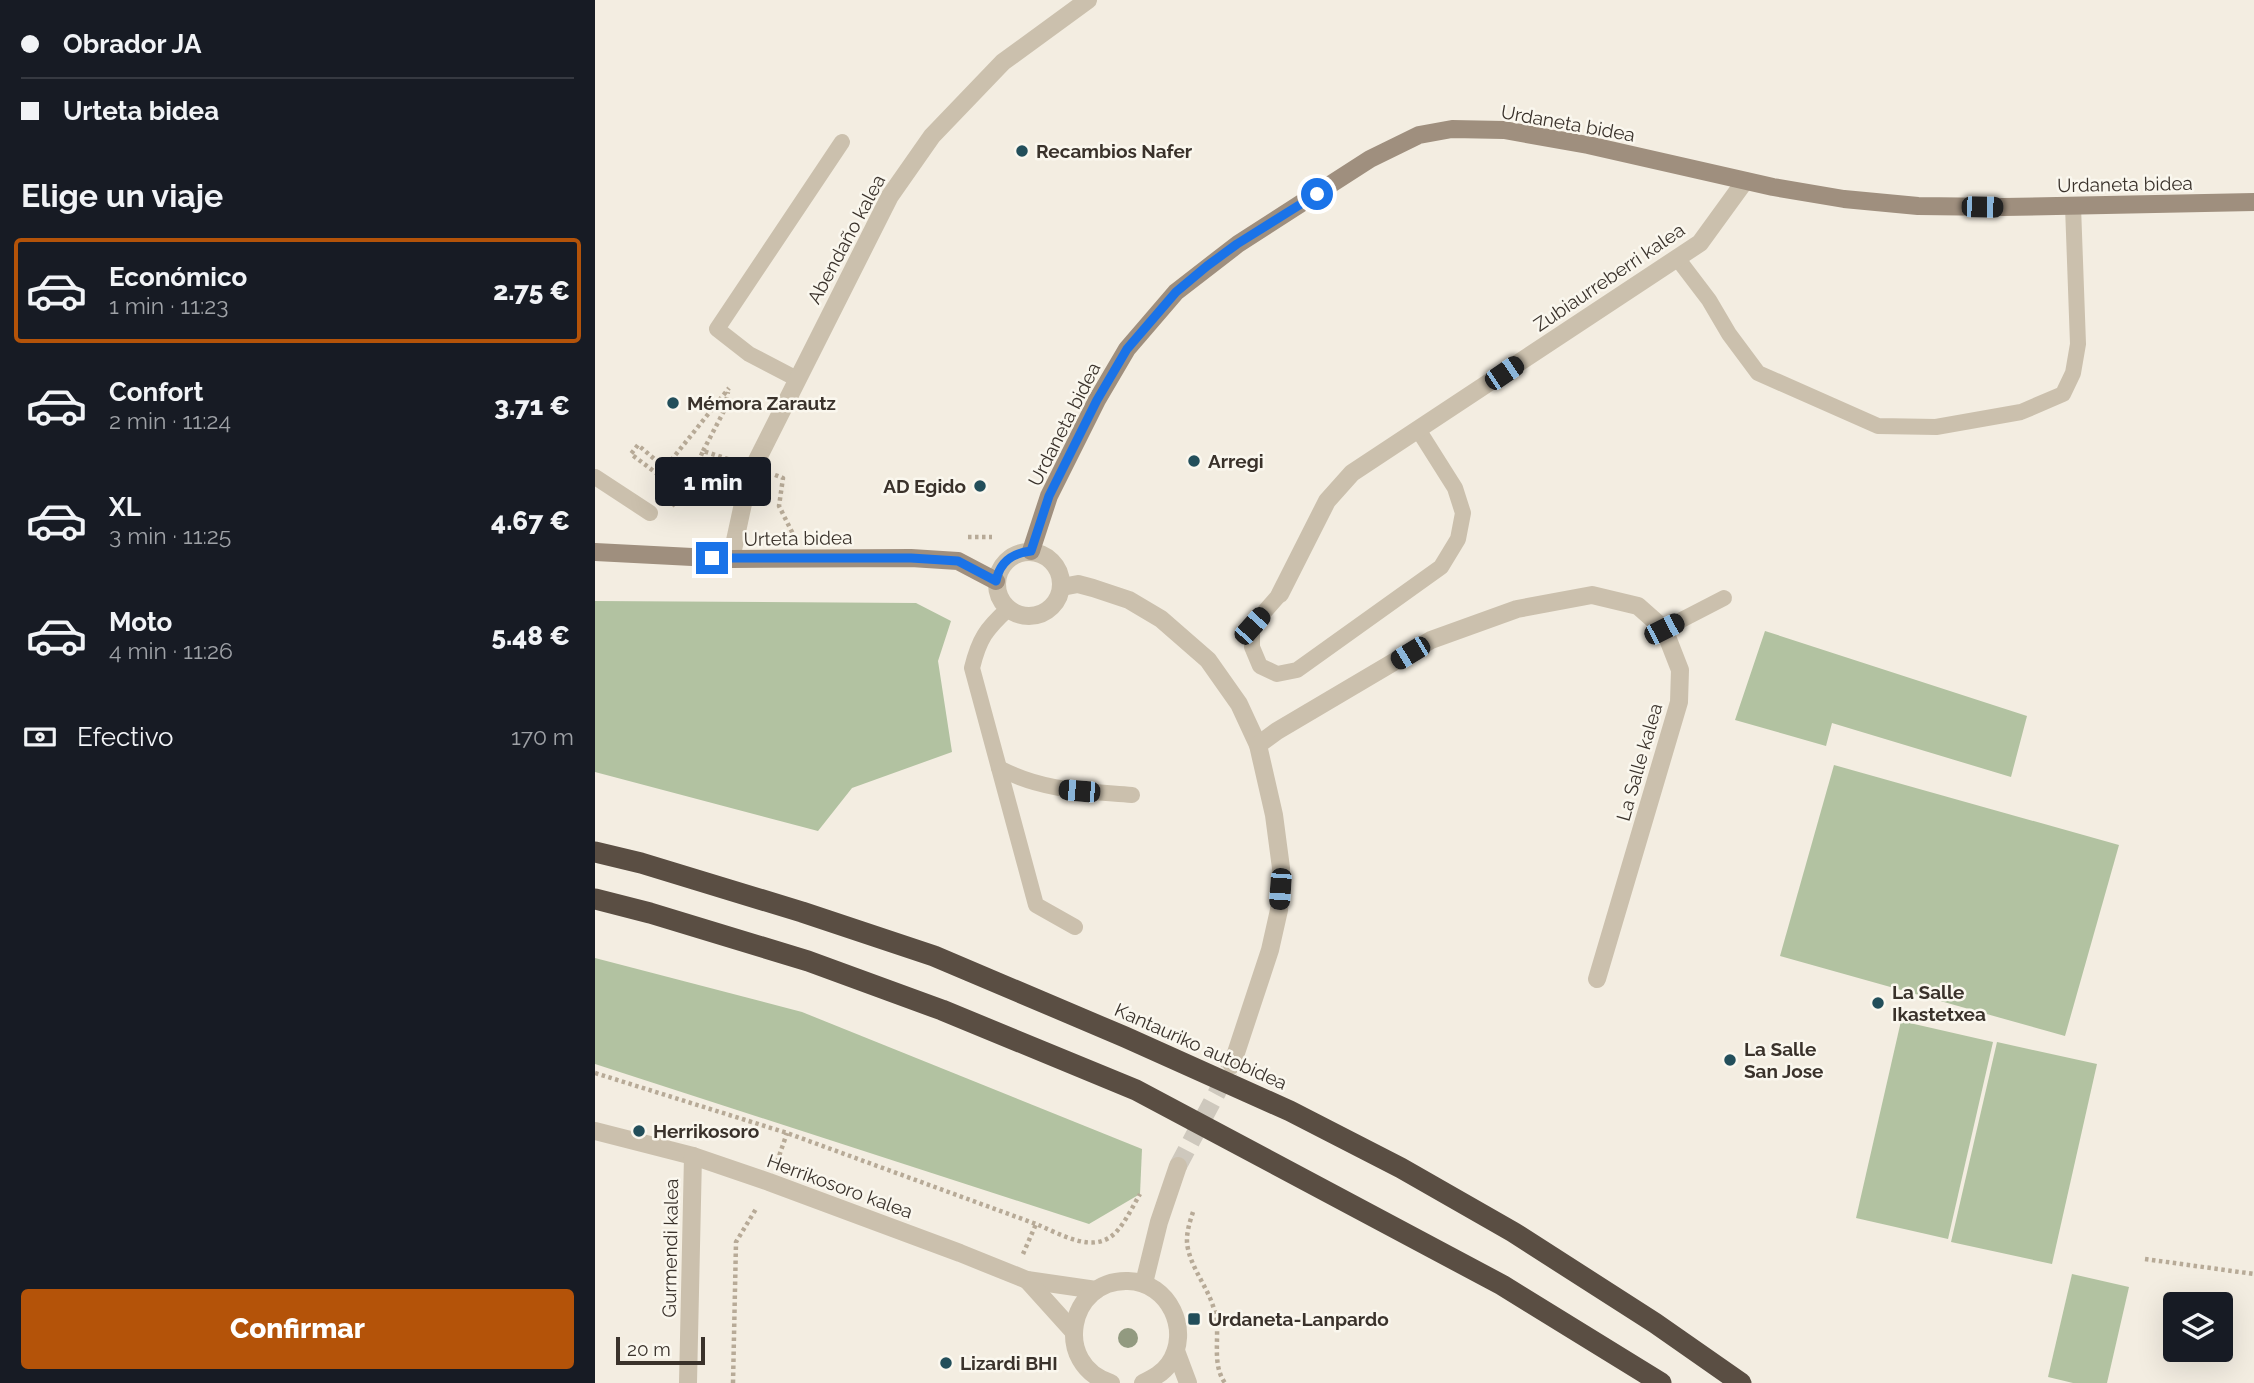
<!DOCTYPE html>
<html lang="es">
<head>
<meta charset="utf-8">
<style>
	:root { --surface:#171b24; --page:#242831; --text:#f1f3f6; --muted:#9ea1a6; --line:#363941; --accent:#b45309 }
	body { margin:0; font-family:Raleway,sans-serif; background:var(--page); color:var(--text); height:100vh; display:flex; flex-direction:column; font-size:26px; white-space:nowrap }
	* { box-sizing:border-box; margin:0 }
	p { font-size:23px; color:var(--muted) }
	.icon { flex:none; width:38px; height:38px; fill:none; stroke:currentColor; stroke-width:2; stroke-linecap:round; stroke-linejoin:round }
	.map { position:relative; flex:1; overflow:hidden }
	.drawer { display:flex; flex-direction:column; background:var(--surface); width:595px }
	.drawer>* { flex:none }
	.hud { display:grid; align-content:center; height:154px; padding:0 21px; background:var(--surface) }
	.tools { position:absolute; left:1568px; top:1292px; display:grid; gap:14px }
	.tools a { display:grid; place-items:center; width:70px; height:70px; border-radius:7px; background:var(--surface); box-shadow:0 7px 28px #0002; font-size:35px }
	.scale { position:absolute; left:21px; bottom:18px; width:89px; box-sizing:border-box; padding-left:7px; border:4px solid #3a322b; border-top:0; font-size:19px; line-height:24px; white-space:nowrap; color:#3a322b; -webkit-text-stroke:5px #faf7ee; paint-order:stroke }
	.end { position:absolute; width:32px; height:32px; margin:-16px; border:9px solid #1a73e8; background:#fff; box-shadow:0 0 0 4px #fff }
	.from { border-radius:50% }
	.bubble { position:absolute; height:49px; border-radius:7px; background:var(--surface); box-shadow:0 7px 28px #0002; font-size:23px; font-weight:800; line-height:49px; text-align:center }
	.car { position:absolute; width:21px; height:42px; margin:-21px -10px; border-radius:9px; box-shadow:0 0 5px 2px #0007; background:linear-gradient(#222 24%,#8ab4d8 0 40%,#222 0 76%,#8ab4d8 0 86%,#222 0) }
	.hud b { display:flex; align-items:center; gap:24px; height:66px; font-size:26px }
	.hud b+b { border-top:2px solid var(--line) }
	.hud i { width:18px; height:18px; background:var(--text) }
	ul { padding:0; list-style:none }
	li { display:flex; align-items:center; gap:21px; height:105px; margin:0 14px 10px; padding:0 7px; border:4px solid transparent; border-radius:7px }
	li div { flex:1 }
	li b { display:block; font-size:26px }
	li em { font-style:normal; font-weight:800 }
	li.active { border-color:var(--accent) }
	li>.icon { width:63px; height:63px; stroke-width:1.5 }
	h2 { padding:0 21px; font-size:32px; line-height:84px }
	.pay { display:flex; align-items:center; gap:18px; height:77px; padding:0 21px; font-size:26px }
	.pay p { margin-inline-start:auto }
	.cta { display:flex; gap:14px; margin-top:auto; padding:14px 21px }
	.cta a { flex:1; height:80px; border-radius:7px; background:var(--accent); color:#fff; font-size:28px; font-weight:800; line-height:80px; text-align:center }
	main { display:flex; flex:1; min-height:0 }
	.map>svg:first-child { display:block }
	.green { fill:#b2c2a1 }
	.lines { fill:none; stroke-linecap:round; stroke-linejoin:round }
	.street-tunnel { stroke:#cec8bd; stroke-width:18; stroke-dasharray:18 9; stroke-linecap:butt }
	.path { stroke:#b7aa97; stroke-width:4.5; stroke-dasharray:3.5 3.5; stroke-linecap:butt }
	.lane { stroke:#cbc0ad; stroke-width:16 }
	.street { stroke:#cbc0ad; stroke-width:18 }
	.secondary { stroke:#9f8f7e; stroke-width:18 }
	.highway { stroke:#5a4e43; stroke-width:21 }
	.tree { fill:#929a80 }
	.route { stroke:#1a73e8; stroke-width:9 }
	.poi-dot { fill:#224e5a; stroke:#faf7ee; stroke-width:2.5 }
	.labels { text-anchor:middle; dominant-baseline:central; stroke-width:5; stroke-linejoin:round; paint-order:stroke }
	.street-label { font-size:19px; fill:#3a322b; stroke:#faf7ee }
	.poi-label { font-size:19px; font-weight:bold; fill:#3a322b; stroke:#faf7ee; text-anchor:start }
</style>
</head>
<body>
<main>
<section class="drawer">
<div class="hud">
<b><i class="from"></i>Obrador JA</b>
<b><i></i>Urteta bidea</b>
</div>
<h2>Elige un viaje</h2>
<ul>
<li class="active"><svg class="icon" aria-label="car" viewBox="0 0 24 24"><path d="M5 17H2v-5l4-1 3-4h7l3 4 3 1v5h-3M9 17h6M6 11h13"/><circle cx="7" cy="17" r="2"/><circle cx="17" cy="17" r="2"/></svg><div><b>Económico</b><p>1 min · 11:23</p></div><em>2.75 €</em></li>
<li><svg class="icon" aria-label="car" viewBox="0 0 24 24"><path d="M5 17H2v-5l4-1 3-4h7l3 4 3 1v5h-3M9 17h6M6 11h13"/><circle cx="7" cy="17" r="2"/><circle cx="17" cy="17" r="2"/></svg><div><b>Confort</b><p>2 min · 11:24</p></div><em>3.71 €</em></li>
<li><svg class="icon" aria-label="car" viewBox="0 0 24 24"><path d="M5 17H2v-5l4-1 3-4h7l3 4 3 1v5h-3M9 17h6M6 11h13"/><circle cx="7" cy="17" r="2"/><circle cx="17" cy="17" r="2"/></svg><div><b>XL</b><p>3 min · 11:25</p></div><em>4.67 €</em></li>
<li><svg class="icon" aria-label="car" viewBox="0 0 24 24"><path d="M5 17H2v-5l4-1 3-4h7l3 4 3 1v5h-3M9 17h6M6 11h13"/><circle cx="7" cy="17" r="2"/><circle cx="17" cy="17" r="2"/></svg><div><b>Moto</b><p>4 min · 11:26</p></div><em>5.48 €</em></li>
</ul>
<div class="pay"><svg class="icon" aria-label="cash" viewBox="0 0 24 24"><path d="M3 7h18v10H3z"/><circle cx="12" cy="12" r="2"/></svg>Efectivo<p>170 m</p></div>
<div class="cta"><a>Confirmar</a></div>
</section>
<div class="map">
<svg width="1659" height="1383" viewBox="0 0 1659 1383">
	<rect width="100%" height="100%" fill="#f3ede1"/>
	<g class="green">
		<path d="M 0,601 L 321,603 L 356,621 L 343,661 L 357,752 L 257,788 L 223,831 L 0,772 Z"/>
		<path d="M 1170,631 L 1432,716 L 1416,777 L 1237,723 L 1231,746 L 1140,720 Z"/>
		<path d="M 1239,765 L 1524,845 L 1470,1036 L 1185,956 Z"/>
		<path d="M 0,958 L 207,1012 L 547,1149 L 545,1194 L 494,1224 L 0,1064 Z"/>
		<path d="M 1306,1021 L 1398,1042 L 1353,1239 L 1261,1218 Z"/>
		<path d="M 1402,1042 L 1502,1064 L 1457,1264 L 1356,1242 Z"/>
		<path d="M 1477,1274 L 1534,1287 L 1512,1383 L 1478,1383 L 1453,1377 Z"/>
	</g>
	<g class="lines">
		<path class="street-tunnel" d="M 583,1166 L 634,1070"/>
		<g class="path">
			<path d="M 108,451 L 129,411 L 133,392"/>
			<path d="M 180,475 L 188,478 L 184,506 L 198,534"/>
			<path d="M 89,494 L 108,451 L 136,460"/>
			<path d="M 77,506 L 89,494 L 36,454 L 43,445 L 70,468 L 134,388"/>
			<path d="M 373,537 L 397,537"/>
			<path d="M 0,1073 L 192,1133 L 441,1224 C 466,1234 500,1256 522,1231 C 531,1221 538,1206 545,1194"/>
			<path d="M 182,1162 L 192,1133"/>
			<path d="M 598,1212 C 594,1224 590,1237 593,1249 C 598,1271 613,1288 619,1309 C 627,1333 615,1362 630,1383"/>
			<path d="M 428,1254 L 441,1224"/>
			<path d="M 1550,1259 L 1659,1274"/>
			<path d="M 138,1383 L 141,1242 L 161,1209"/>
		</g>
		<g class="lane">
			<path d="M 1082,258 L 1114,300 L 1134,334 L 1163,373 L 1283,426 L 1341,427 L 1426,412 L 1468,394 L 1478,373 L 1483,344 L 1478,206"/>
			<path d="M 202,379 L 154,354 L 122,329 L 247,142"/>
			<path d="M 0,477 L 55,513"/>
			<path d="M 685,594 L 657,626 L 657,647 L 665,666 L 682,674 L 702,670 L 846,567 L 863,539 L 868,513 L 860,488 L 824,431"/>
			<path d="M 413,609 C 391,629 384,639 377,668 L 441,905 L 480,927"/>
			<path d="M 1069,629 L 1129,598"/>
			<path d="M 404,768 C 447,791 489,791 537,795"/>
		</g>
		<g class="street">
			<circle cx="434" cy="584" r="32"/>
			<path d="M 136,559 L 154,476 L 295,196 L 337,136 L 408,62 L 493,0"/>
			<path d="M 467,587 L 483,584 L 498,588 L 534,600 L 566,619 L 613,660 L 644,704 L 663,745 L 679,815 L 686,868 L 684,910 L 675,950 L 637,1065"/>
			<path d="M 685,594 L 732,501 L 757,473 L 1105,243 L 1150,181"/>
			<path d="M 663,745 L 682,731 L 836,640 L 922,609 L 997,595 L 1043,606 L 1069,629 L 1085,670 L 1084,702 L 1002,979"/>
			<path d="M 0,1131 L 98,1156 L 174,1182 L 365,1253 L 432,1280 L 501,1290"/>
			<path d="M 432,1280 L 478,1331"/>
			<path d="M 549,1283 L 564,1222 L 583,1166"/>
			<path d="M 581,1351 L 593,1383"/>
			<path d="M 93,1383 L 98,1156"/>
			<path d="M 516,1383 C 457,1365 473,1279 533,1281 C 574,1282 597,1331 574,1364 C 568,1373 558,1378 548,1383"/>
		</g>
		<g class="secondary">
			<path d="M 436,551 L 454,496 L 502,400 L 532,349 L 581,292 L 643,244 L 775,159 L 824,135 L 857,129 L 909,130 L 993,145 L 1178,187 L 1249,199 L 1323,206 L 1408,207 L 1659,202"/>
			<path d="M 0,552 L 136,559 L 316,558 L 363,561 L 401,581"/>
		</g>
		<g class="highway">
			<path d="M 0,852 L 46,863 L 207,912 L 339,956 L 530,1037 L 695,1111 L 806,1168 L 918,1232 L 1060,1323 L 1146,1383"/>
			<path d="M 0,899 L 55,913 L 213,961 L 347,1010 L 541,1090 L 907,1285 L 1066,1383"/>
		</g>
	</g>
	<circle class="tree" cx="533" cy="1338" r="10"/>
	<g class="lines">
		<path class="route" d="M 117,558 L 316,558 L 363,561 L 401,581 C 405,561 418,553 436,551 L 454,496 L 502,400 L 532,349 L 581,292 L 612,266 L 642,244 L 722,194"/>
	</g>
	<g class="poi-dot">
		<circle cx="427" cy="151" r="7"/>
		<circle cx="78" cy="403" r="7"/>
		<circle cx="599" cy="461" r="7"/>
		<circle cx="385" cy="486" r="7"/>
		<circle cx="1283" cy="1003" r="7"/>
		<circle cx="1135" cy="1060" r="7"/>
		<circle cx="44" cy="1131" r="7"/>
		<rect x="592" y="1312" width="14" height="14" rx="3.5"/>
		<circle cx="351" cy="1363" r="7"/>
	</g>
	<g class="labels">
		<g class="street-label">
			<text transform="translate(973 123) rotate(10)">Urdaneta bidea</text>
			<text transform="translate(1530 184) rotate(-1)">Urdaneta bidea</text>
			<text transform="translate(251 239) rotate(-62)">Abendaño kalea</text>
			<text transform="translate(1014 277) rotate(-34)">Zubiaurreberri kalea</text>
			<text transform="translate(469 424) rotate(-63)">Urdaneta bidea</text>
			<text transform="translate(203 538) rotate(-1)">Urteta bidea</text>
			<text transform="translate(1044 762) rotate(-74)">La Salle kalea</text>
			<text transform="translate(606 1046) rotate(24)">Kantauriko autobidea</text>
			<text transform="translate(245 1186) rotate(20)">Herrikosoro kalea</text>
			<text transform="translate(75 1248) rotate(-89)">Gurmendi kalea</text>
		</g>
		<g class="poi-label">
			<text x="441" y="151">Recambios Nafer</text>
			<text x="92" y="403">Mémora Zarautz</text>
			<text x="613" y="461">Arregi</text>
			<text x="371" y="486" text-anchor="end">AD Egido</text>
			<text x="1297" y="992">La Salle<tspan x="1297" dy="22">Ikastetxea</tspan></text>
			<text x="1149" y="1049">La Salle<tspan x="1149" dy="22">San Jose</tspan></text>
			<text x="58" y="1131">Herrikosoro</text>
			<text x="613" y="1319">Urdaneta-Lanpardo</text>
			<text x="365" y="1363">Lizardi BHI</text>
		</g>
	</g>
</svg>
<div class="tools">
<a><svg class="icon" aria-label="layers" viewBox="0 0 24 24"><path d="M12 4l9 5-9 5-9-5zM3 14l9 5 9-5"/></svg></a>
</div>
<div class="scale">20 m</div>
<i class="end from" style="left:722px;top:194px"></i>
<i class="end" style="left:117px;top:558px"></i>
<div class="bubble" style="left:60px;top:457px;width:116px">1 min</div>
<i class="car" style="left:1387px;top:207px;rotate:91deg"></i>
<i class="car" style="left:909px;top:373px;rotate:56deg"></i>
<i class="car" style="left:657px;top:626px;rotate:42deg"></i>
<i class="car" style="left:1069px;top:629px;rotate:63deg"></i>
<i class="car" style="left:815px;top:653px;rotate:239deg"></i>
<i class="car" style="left:484px;top:791px;rotate:275deg"></i>
<i class="car" style="left:685px;top:889px;rotate:184deg"></i>
</div>
</main>
</body>
</html>
